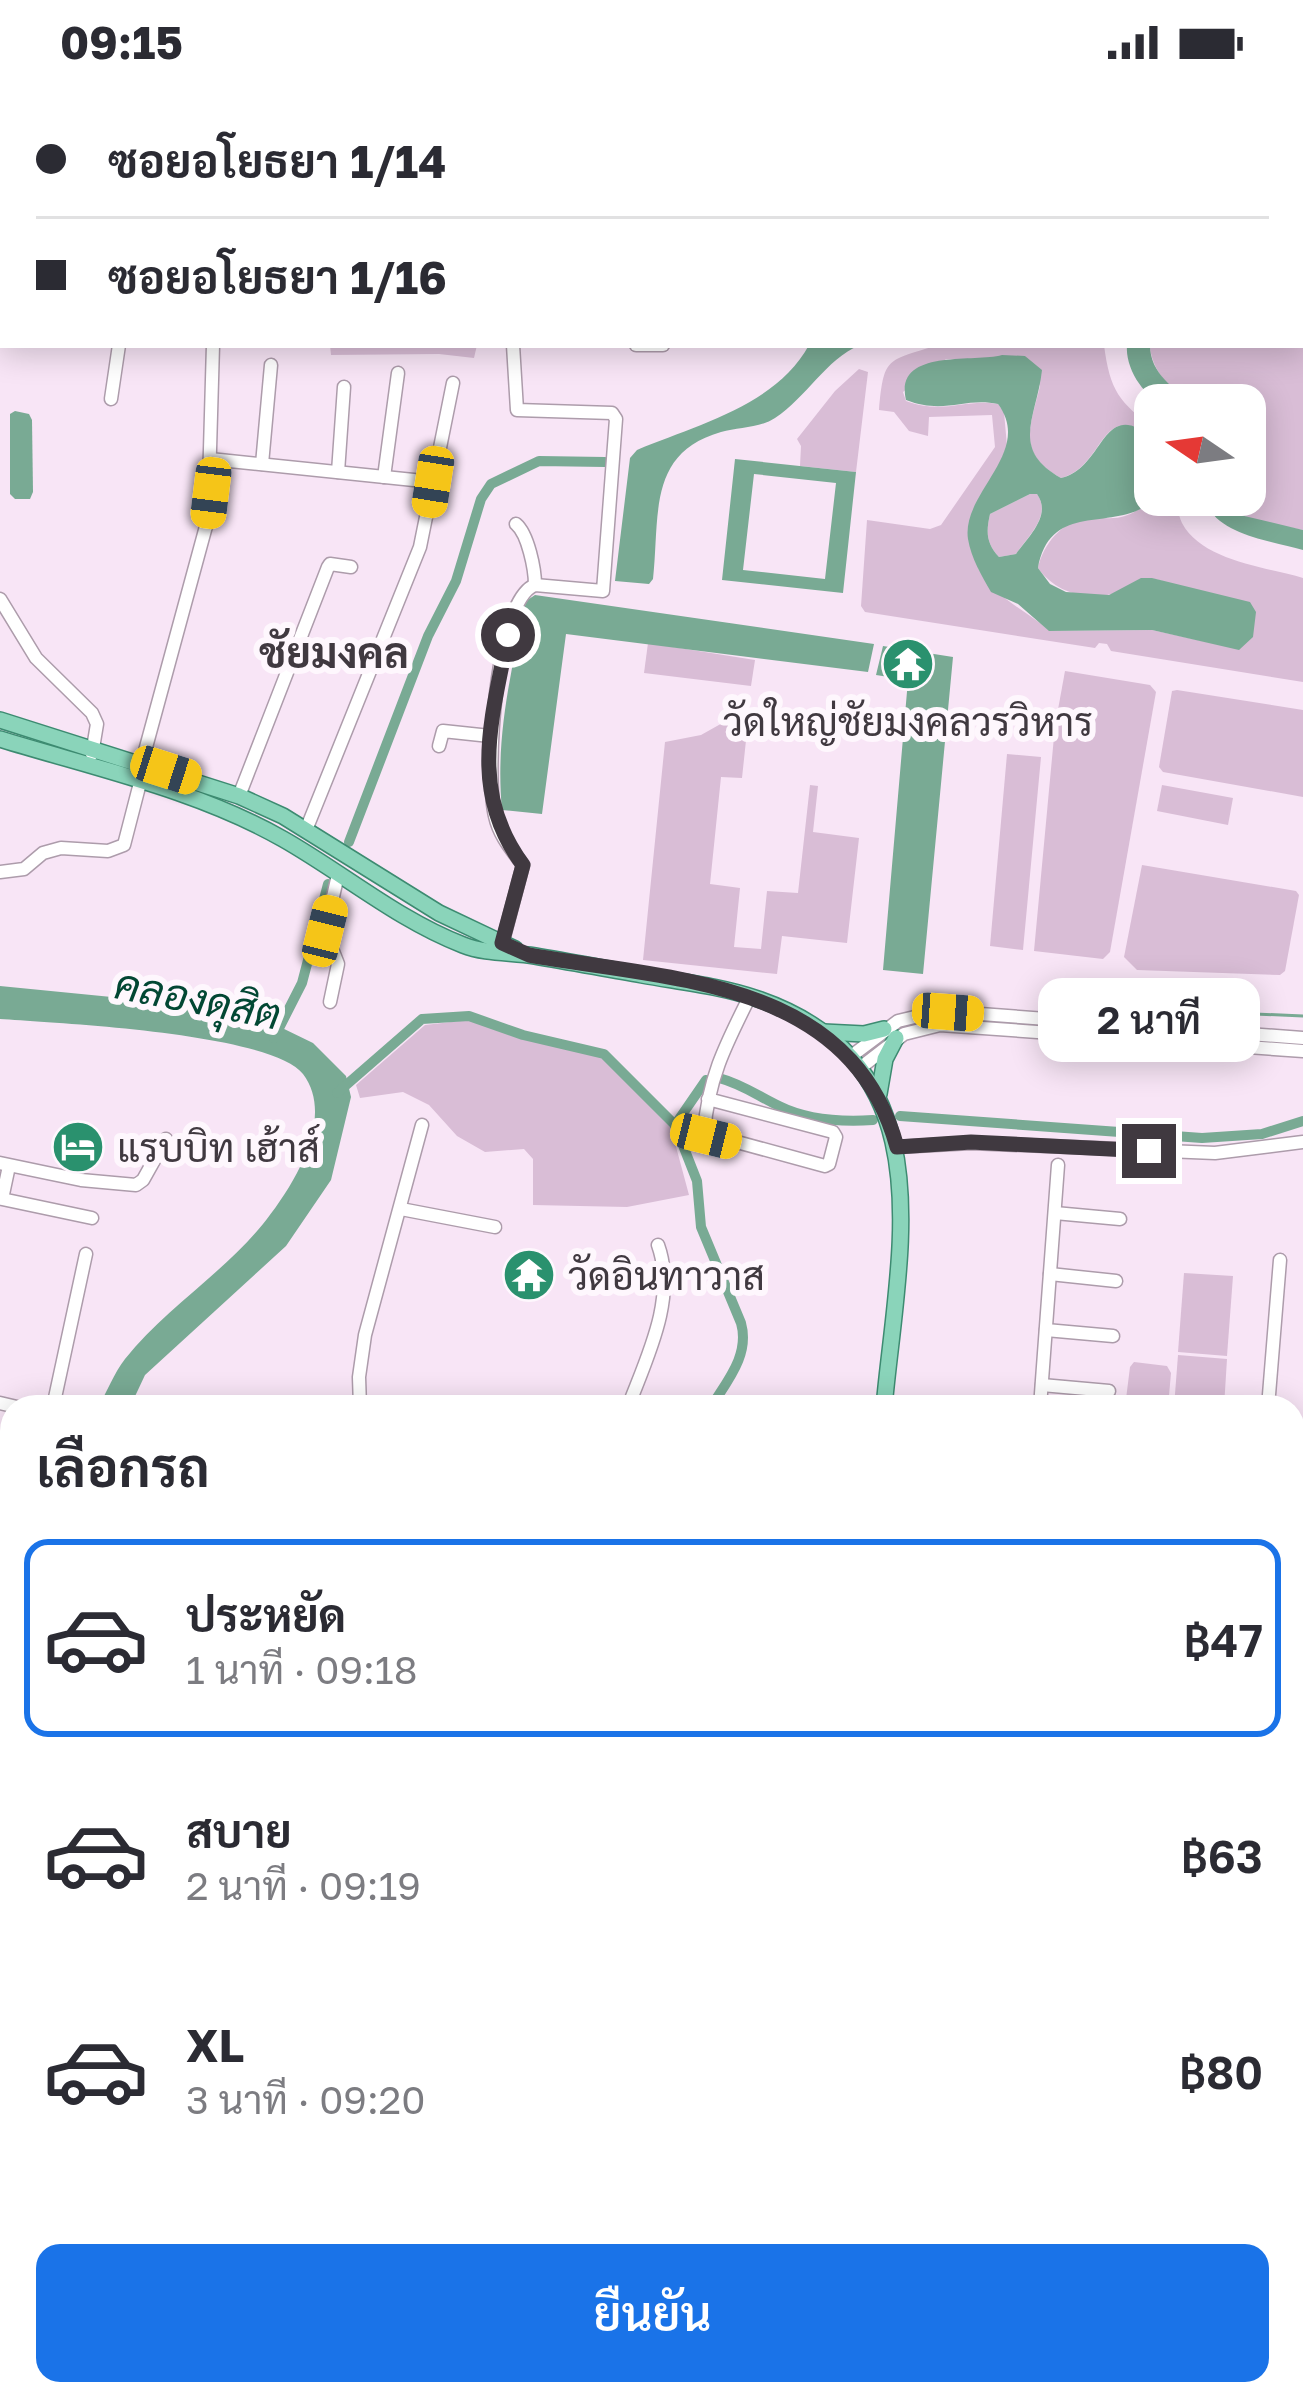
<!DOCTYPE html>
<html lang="th">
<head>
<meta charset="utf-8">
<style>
	:root { --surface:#fff; --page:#f7f7f7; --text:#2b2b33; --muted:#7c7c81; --line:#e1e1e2; --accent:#1a73e8 }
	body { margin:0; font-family:"Golos Text",Sarabun,sans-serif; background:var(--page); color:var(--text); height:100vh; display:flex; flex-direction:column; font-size:45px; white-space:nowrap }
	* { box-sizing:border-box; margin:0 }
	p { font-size:39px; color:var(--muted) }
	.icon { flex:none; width:66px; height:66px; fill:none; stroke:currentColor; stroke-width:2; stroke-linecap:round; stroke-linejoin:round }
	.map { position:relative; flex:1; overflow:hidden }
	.side { position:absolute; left:0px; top:1311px; width:1305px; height:1011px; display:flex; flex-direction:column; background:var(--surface); border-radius:36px 36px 0 0; box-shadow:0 6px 30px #0003 }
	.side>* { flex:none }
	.top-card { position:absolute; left:0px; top:0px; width:1305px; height:264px; box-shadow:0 6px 30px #0003; display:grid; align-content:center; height:264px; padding:0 36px; background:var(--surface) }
	.needle { width:78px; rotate:283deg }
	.tools { position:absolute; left:1134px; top:300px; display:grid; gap:24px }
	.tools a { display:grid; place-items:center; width:132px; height:132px; border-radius:24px; background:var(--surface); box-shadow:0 6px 30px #0003; font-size:60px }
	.end { position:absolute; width:54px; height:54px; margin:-27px; border:15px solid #403940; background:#fff; box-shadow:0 0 0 6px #fff }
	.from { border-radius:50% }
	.bubble { position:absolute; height:84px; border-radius:24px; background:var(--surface); box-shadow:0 6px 30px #0003; font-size:39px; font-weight:600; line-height:84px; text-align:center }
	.car { position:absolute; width:36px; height:72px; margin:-36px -18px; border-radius:15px; box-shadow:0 0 9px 3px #0007; background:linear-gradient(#f5c518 24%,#345 0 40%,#f5c518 0 76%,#345 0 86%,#f5c518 0) }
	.top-card b { display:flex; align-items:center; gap:42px; height:114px; font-size:45px }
	.top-card b+b { border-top:3px solid var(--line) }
	.top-card i { width:30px; height:30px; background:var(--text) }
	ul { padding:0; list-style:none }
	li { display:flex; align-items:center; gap:36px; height:198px; margin:0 24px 18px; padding:0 12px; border:6px solid transparent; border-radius:24px }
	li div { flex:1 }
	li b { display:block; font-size:45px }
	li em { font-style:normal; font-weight:600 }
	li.selected { border-color:var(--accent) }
	li>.icon { width:108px; height:108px; stroke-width:1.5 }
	h2 { padding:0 36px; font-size:54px; line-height:144px }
	.button { display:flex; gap:24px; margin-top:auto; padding:24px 36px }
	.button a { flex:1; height:138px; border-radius:24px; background:var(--accent); color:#fff; font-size:48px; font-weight:600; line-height:138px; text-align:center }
	.status { display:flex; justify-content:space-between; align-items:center; height:84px; padding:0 60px; background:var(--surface); direction:ltr }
	.status svg { height:33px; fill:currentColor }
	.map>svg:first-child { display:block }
	.green { fill:#d9bdd6 }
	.water { fill:#79aa94; fill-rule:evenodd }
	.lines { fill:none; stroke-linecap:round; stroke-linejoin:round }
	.stream { stroke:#79aa94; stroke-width:3 }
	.canal { stroke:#79aa94; stroke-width:10 }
	.minor-casing { stroke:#ad9cab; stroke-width:15 }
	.major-casing { stroke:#3d8b71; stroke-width:18 }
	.minor { stroke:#fff; stroke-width:12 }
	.major { stroke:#8ad4ba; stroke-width:15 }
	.rail-casing { stroke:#554d55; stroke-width:8 }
	.rail { stroke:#fef7fd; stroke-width:3; stroke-dasharray:9; stroke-linecap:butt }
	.route { stroke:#403940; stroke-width:15 }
	.labels { text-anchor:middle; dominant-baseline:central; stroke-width:12; stroke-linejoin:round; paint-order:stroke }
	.poi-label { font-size:39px; fill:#403940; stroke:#fef7fd; text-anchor:start }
	.neighbourhood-label { font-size:42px; font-weight:bold; fill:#403940; stroke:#fef7fd }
	.water-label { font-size:42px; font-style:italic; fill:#024733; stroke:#fef7fd }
</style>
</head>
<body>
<div class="status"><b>09:15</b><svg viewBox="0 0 49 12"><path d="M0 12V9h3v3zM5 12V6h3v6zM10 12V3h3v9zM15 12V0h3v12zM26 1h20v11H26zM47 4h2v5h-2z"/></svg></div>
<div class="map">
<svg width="1303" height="2321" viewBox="0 0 1303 2321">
	<rect width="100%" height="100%" fill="#f8e5f6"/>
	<g class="green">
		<path d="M 1303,224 L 1303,446 C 1276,440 1234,439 1222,411 L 1245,411 L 1245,321 C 1231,321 1208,325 1195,321 C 1173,314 1150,283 1150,261 L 1302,261 Z"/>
		<path d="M 330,261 L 477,261 L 474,274 L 439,270 L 331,271 Z"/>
		<path d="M 937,261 L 1104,261 C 1110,307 1119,318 1155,345 L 1155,356 C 1100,310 1106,383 1061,394 C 1016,369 1030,344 1040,302 L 1025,272 C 997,271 973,277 946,275 L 903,308 L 906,317 C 944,331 965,314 998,320 L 1004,328 L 1007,362 L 996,389 L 978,484 C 994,513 1024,525 1050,547 L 1152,546 L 1239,565 C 1221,548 1183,502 1159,496 C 1139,491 1132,503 1115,509 C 1086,518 1055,508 1038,484 C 1043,460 1063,436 1088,434 C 1100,433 1114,436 1125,432 C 1148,424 1149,411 1175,411 C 1177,419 1178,431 1182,439 C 1202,477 1266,483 1303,494 L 1303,598 L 1111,567 L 1107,560 L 1099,559 L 1095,564 L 865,528 L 861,522 L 867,436 L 930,445 L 941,441 L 995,363 L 992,331 L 929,333 L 928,352 L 909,347 L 894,328 L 879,326 C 884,271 887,278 937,261 Z"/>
		<path d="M 859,285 L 868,288 L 856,388 L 800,382 L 801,362 L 797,355 L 835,307 Z"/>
		<path d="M 1030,410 L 1037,410 C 1052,431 1028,452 1016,470 L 999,473 C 986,459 986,448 990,430 Z"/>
		<path d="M 648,559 L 755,576 L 751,602 L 644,589 Z"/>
		<path d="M 1065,587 L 1150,601 L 1156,608 L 1110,868 L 1103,875 L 1034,867 L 1055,642 Z"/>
		<path d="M 1177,606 L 1303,626 L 1303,713 L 1163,688 L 1159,683 L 1172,607 Z"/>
		<path d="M 742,628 L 749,628 L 742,694 L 721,693 L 710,800 L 740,804 L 734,863 L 761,865 L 767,807 L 798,809 L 810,701 L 818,702 L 813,748 L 859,754 L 847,859 L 782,852 L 777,890 L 643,876 L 665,658 L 701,651 Z"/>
		<path d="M 1007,670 L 1041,673 L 1023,866 L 990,862 Z"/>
		<path d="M 1162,701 L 1233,714 L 1228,741 L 1157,727 Z"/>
		<path d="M 1142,781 L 1296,807 L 1299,811 L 1285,887 L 1280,891 L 1137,886 L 1124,873 Z"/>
		<path d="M 468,936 L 521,954 L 602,973 L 671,1044 L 689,1111 L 627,1123 L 533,1121 L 533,1075 L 524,1065 L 485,1068 L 457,1052 L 429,1021 L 403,1008 L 360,1014 L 356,1001 L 425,941 Z"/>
		<path d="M 1184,1189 L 1233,1192 L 1227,1272 L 1178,1268 Z"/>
		<path d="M 1178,1271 L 1227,1275 L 1224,1323 L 1174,1323 Z"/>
		<path d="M 1134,1278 L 1167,1282 L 1171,1289 L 1168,1323 L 1125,1323 L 1130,1283 Z"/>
		<path d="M 1300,1429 L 1303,1429 L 1303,1748 L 1293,1745 L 1293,1503 Z"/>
		<path d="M 0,1984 L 12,1984 L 12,2251 L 0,2233 Z"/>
		<path d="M 948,2310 L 1183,2310 L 1182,2321 L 946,2321 Z"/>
	</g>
	<g class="water">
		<path d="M 809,261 L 860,261 C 825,276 807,313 775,334 C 760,344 738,343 721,348 C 647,369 660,432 653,495 L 649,500 L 615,497 L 630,374 L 637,366 C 696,341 776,322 809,261 Z"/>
		<path d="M 1127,261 L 1150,261 C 1150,290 1174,304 1195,321 C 1186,321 1172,323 1163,320 C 1142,311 1125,283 1127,261 Z"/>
		<path d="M 1002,271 L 1025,272 L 1042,286 C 1037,333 1009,365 1061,394 C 1106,384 1101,309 1155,356 L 1156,414 C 1118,452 1051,413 1038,484 L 1050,500 L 1066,508 L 1109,511 L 1141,494 L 1152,494 L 1250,518 L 1256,528 L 1253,553 L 1239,566 L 1152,546 L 1049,547 L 1018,520 L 991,508 C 982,492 971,474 968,455 C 961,409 1034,368 998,320 C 965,313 944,331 906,316 C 894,264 972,279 1002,271 ZM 1030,410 L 1037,410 C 1052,431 1029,452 1016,470 L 999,473 C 986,459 986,448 990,430 Z"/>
		<path d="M 15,327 L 29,330 L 32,336 L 33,408 L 30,415 L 15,415 L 10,410 L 10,330 Z"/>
		<path d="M 735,375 L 856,388 L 843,509 L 722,496 ZM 754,390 L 836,399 L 825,495 L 743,486 Z"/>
		<path d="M 1204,411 L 1222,411 L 1236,430 L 1303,446 L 1303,466 C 1270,456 1211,451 1204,411 Z"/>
		<path d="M 535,511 L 874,560 L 868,588 L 566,550 L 542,730 L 502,726 C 495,653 511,588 526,517 Z"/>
		<path d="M 883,562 L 953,573 L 923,890 L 883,886 L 908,596 L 876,591 Z"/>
		<path d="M 0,902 L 142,916 L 278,942 L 313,959 L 346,992 L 351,1013 L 331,1096 L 286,1162 L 145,1291 L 130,1323 L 98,1323 C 107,1308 114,1289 125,1275 C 165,1225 222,1190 263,1140 C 291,1105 337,1035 303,990 C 271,949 57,939 0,935 Z"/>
		<path d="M 12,2252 L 12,2310 L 236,2310 L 257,2321 L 0,2321 L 0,2260 Z"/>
	</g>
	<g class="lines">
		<g class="stream">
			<path d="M 1117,924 L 1303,932"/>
			<path d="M 0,1854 L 12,1853"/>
			<path d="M 0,1911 L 12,1911"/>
			<path d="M 1258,2310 L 1281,2321"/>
		</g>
		<g class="canal">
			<path d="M 1302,204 L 1303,204"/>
			<path d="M 349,758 L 428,552 L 456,497 L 481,415 L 491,400 L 539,377 L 605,378"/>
			<path d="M 274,954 L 302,899 L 328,800"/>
			<path d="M 719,994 C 742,1000 758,1012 779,1022 C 807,1036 842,1038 873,1036"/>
			<path d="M 337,1009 L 422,935 L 469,932 L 523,951 L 604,970 L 675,1041 L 697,1097 L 701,1143 L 741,1239 C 750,1271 727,1297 711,1323"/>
			<path d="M 900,1032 L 1202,1054 L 1262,1050 L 1303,1037"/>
			<path d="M 675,1041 L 706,996"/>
			<path d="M 1293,1755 L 1303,1758"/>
			<path d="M 1293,2240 L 1303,2244"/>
			<path d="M 624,2310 L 627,2321"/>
			<path d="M 1198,2321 L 1199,2310"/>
		</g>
		<g class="minor-casing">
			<g id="minor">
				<path d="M 950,3 L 950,0"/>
				<path d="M 997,3 L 997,0"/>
				<path d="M 0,24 L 3,24"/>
				<path d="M 1302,218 L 1303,218"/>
				<path d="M 0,237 L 3,237"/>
				<path d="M 636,261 L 663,261"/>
				<path d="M 111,315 L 119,261"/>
				<path d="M 210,375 L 433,398"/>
				<path d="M 262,380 L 271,281"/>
				<path d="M 338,388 L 344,303"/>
				<path d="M 384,393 L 398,289"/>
				<path d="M 516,440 C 528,450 535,485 535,501"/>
				<path d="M 0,515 L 36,574 L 92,629 L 97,640 L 92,670"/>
				<path d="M 439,662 L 443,647 L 490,652"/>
				<path d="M 142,678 L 208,435 L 213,261"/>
				<path d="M 239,712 L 328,483 L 330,480 L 351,483"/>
				<path d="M 306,746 L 420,463 L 453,299"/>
				<path d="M 0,788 L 24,785 L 43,769 L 61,764 L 108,767 L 124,761 L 140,699"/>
				<path d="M 501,864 L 523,781 C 511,765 499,751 495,732 C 485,692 495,516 535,501 L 603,507 L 616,335 L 612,329 L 517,326 L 513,261"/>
				<path d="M 330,918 L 338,880 L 325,847 L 338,791"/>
				<path d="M 850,973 L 898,937 L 940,927 L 1303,954"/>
				<path d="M 860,984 L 904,950 L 940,941 L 1303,967"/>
				<path d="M 708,1015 L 833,1048 L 836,1053 L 829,1080 L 825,1082 L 704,1049 C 708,994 726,960 750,912"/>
				<path d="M 897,1063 L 971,1059 L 1215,1069 L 1303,1058"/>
				<path d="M 0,1079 L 81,1096 L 136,1101 L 143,1096 L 166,1055"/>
				<path d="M 9,1082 L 2,1115 L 92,1134"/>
				<path d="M 401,1125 L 495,1143"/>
				<path d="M 1055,1129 L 1120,1135"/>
				<path d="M 1050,1190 L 1116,1197"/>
				<path d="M 1046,1246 L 1113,1252"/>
				<path d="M 1042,1301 L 1109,1307"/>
				<path d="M 0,1319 L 17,1323"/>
				<path d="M 53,1323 L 86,1170"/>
				<path d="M 360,1323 L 359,1293 L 365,1251 L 422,1041"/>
				<path d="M 628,1323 C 647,1273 677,1214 658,1161"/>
				<path d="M 1040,1323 L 1058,1081"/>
				<path d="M 1268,1323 L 1280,1176"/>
				<path d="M 0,1458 L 12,1461"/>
				<path d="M 0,1516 L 12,1516"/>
				<path d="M 0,1651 L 12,1651"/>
				<path d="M 1293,1995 L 1303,1997"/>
				<path d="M 1293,2080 L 1303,2019"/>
			</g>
		</g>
		<g class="major-casing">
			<g id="major">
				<path d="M 0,636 L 239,712 L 283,732 L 439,829 L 515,865"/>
				<path d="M 0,655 C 94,684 197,706 283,755 C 343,789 398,836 463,861 C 486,870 511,868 535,872 C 571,878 607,885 642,891 C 681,898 721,902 758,915 C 949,981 898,1168 884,1323"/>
				<path d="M 824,948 L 864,950 L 884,945"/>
				<path d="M 879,1010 L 885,975 L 896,954"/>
				<path d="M 0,1930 L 12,1930"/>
				<path d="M 799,2321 L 800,2310"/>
			</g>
		</g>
		<use href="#minor" class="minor"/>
		<use href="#major" class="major"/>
		<g class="rail-casing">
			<g id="rail">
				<path d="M 0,1889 L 12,1889"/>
				<path d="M 1293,2285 L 1303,2290"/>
			</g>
		</g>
		<use href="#rail" class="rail"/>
	</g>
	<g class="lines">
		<path class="route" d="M 508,551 C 492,634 468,707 523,781 L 502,859 L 529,871 C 671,896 851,895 897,1063 L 971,1058 L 1149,1067"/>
	</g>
	<defs>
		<g id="temple-disc" transform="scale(2.7)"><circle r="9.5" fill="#2a916e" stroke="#fef7fd"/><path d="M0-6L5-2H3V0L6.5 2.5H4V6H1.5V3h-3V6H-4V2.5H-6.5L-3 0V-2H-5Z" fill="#fff"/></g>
		<g id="hotel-disc" transform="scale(2.7)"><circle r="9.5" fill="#2a916e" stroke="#fef7fd"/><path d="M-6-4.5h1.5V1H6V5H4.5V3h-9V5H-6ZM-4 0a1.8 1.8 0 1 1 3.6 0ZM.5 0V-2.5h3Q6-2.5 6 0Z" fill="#fff"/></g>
	</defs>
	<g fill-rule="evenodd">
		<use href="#temple-disc" x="908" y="580"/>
		<use href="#hotel-disc" x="78" y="1063"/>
		<use href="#temple-disc" x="529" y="1191"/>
	</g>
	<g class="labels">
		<g class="poi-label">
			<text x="908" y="637" text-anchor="middle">วัดใหญ่ชัยมงคลวรวิหาร</text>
			<text x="117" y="1063">แรบบิท เฮ้าส์</text>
			<text x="568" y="1191">วัดอินทาวาส</text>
		</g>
		<g class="neighbourhood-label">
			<text x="334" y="568">ชัยมงคล</text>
		</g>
		<g class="water-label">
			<text transform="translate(198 914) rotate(11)">คลองดุสิต</text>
		</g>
	</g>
</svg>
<div class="tools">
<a><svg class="needle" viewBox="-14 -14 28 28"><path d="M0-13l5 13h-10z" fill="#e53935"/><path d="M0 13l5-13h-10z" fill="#7c7c81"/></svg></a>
</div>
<i class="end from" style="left:508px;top:551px"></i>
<i class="end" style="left:1149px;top:1067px"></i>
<div class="bubble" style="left:1038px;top:894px;width:222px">2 นาที</div>
<i class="car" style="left:433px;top:398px;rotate:189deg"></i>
<i class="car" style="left:211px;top:409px;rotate:187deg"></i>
<i class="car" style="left:166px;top:686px;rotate:108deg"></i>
<i class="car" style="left:325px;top:847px;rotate:14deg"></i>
<i class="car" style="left:948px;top:928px;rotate:94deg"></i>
<i class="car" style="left:706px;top:1052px;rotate:104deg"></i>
<div class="top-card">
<b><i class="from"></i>ซอยอโยธยา 1/14</b>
<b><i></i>ซอยอโยธยา 1/16</b>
</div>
<section class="side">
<h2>เลือกรถ</h2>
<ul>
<li class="selected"><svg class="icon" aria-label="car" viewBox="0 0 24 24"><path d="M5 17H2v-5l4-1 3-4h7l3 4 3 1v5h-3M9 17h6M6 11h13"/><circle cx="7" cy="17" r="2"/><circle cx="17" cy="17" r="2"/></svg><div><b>ประหยัด</b><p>1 นาที · 09:18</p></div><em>฿47</em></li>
<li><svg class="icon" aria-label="car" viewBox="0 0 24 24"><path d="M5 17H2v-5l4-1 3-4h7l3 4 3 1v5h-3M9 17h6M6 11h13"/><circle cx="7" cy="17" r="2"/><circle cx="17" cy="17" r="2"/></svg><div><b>สบาย</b><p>2 นาที · 09:19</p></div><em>฿63</em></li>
<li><svg class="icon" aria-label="car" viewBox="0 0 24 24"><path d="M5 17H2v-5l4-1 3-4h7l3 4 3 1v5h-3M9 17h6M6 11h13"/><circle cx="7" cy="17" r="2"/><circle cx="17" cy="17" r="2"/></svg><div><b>XL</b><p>3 นาที · 09:20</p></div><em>฿80</em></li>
</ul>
<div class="button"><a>ยืนยัน</a></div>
</section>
</div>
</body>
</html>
